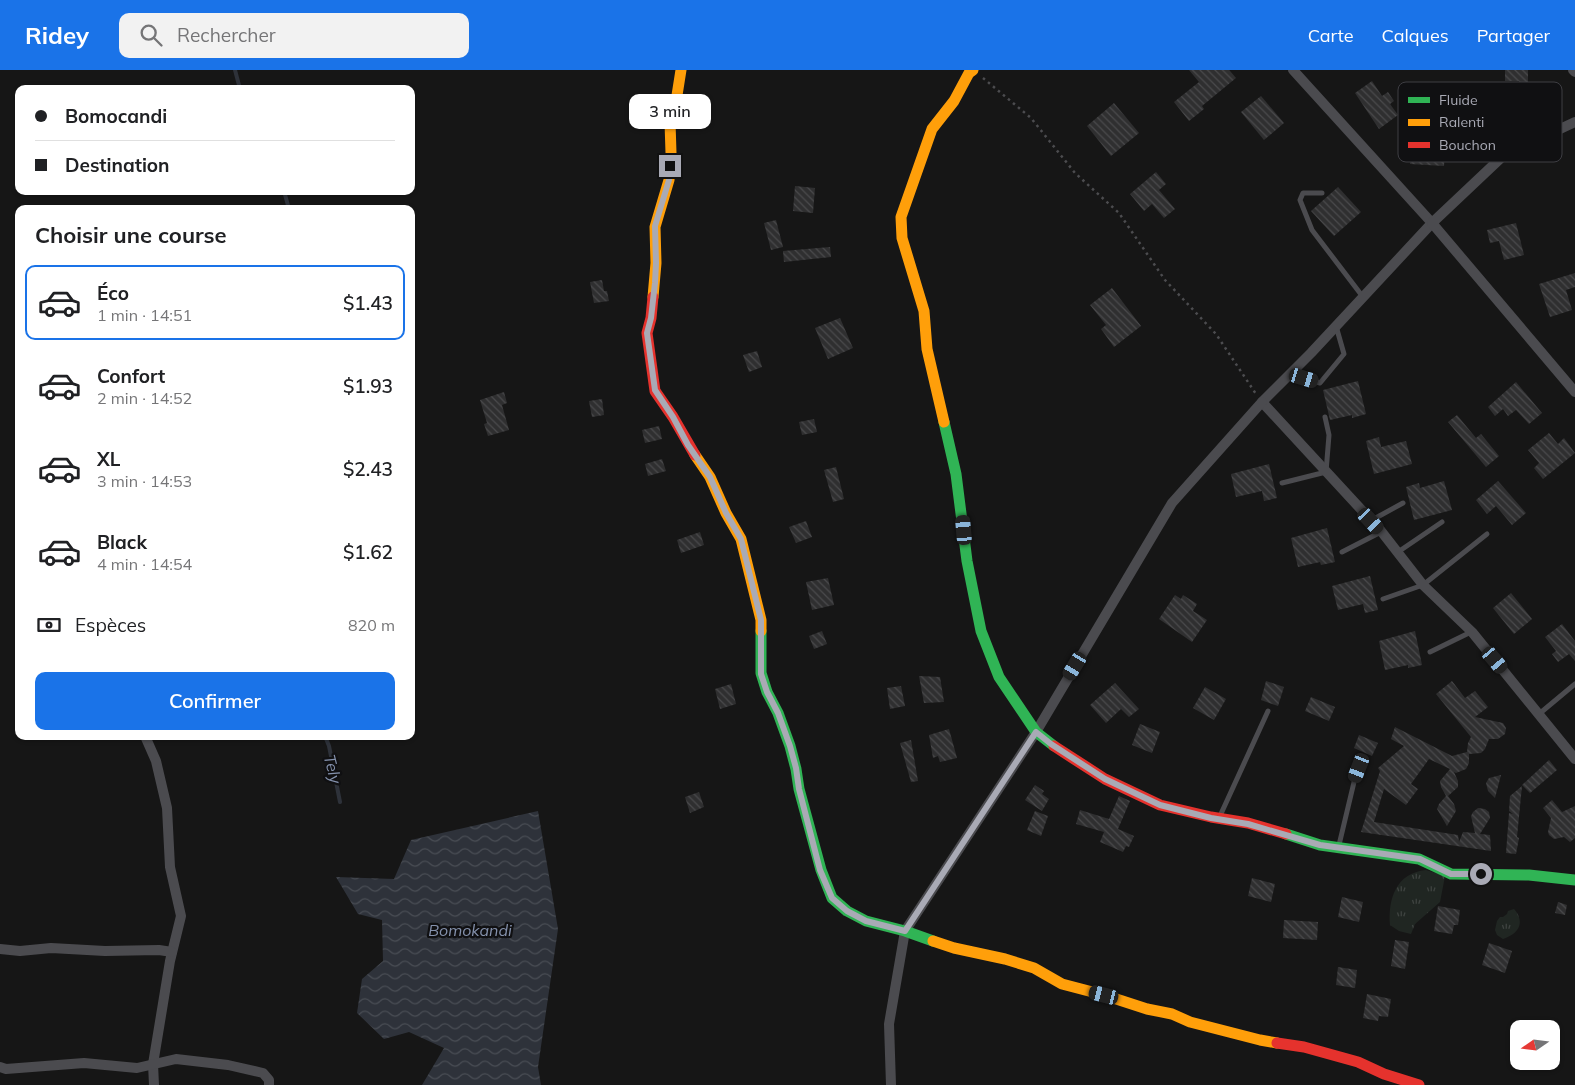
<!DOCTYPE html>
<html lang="fr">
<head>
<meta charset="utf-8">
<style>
	:root { --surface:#fff; --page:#f2f2f2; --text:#202124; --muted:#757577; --line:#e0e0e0; --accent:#1a73e8 }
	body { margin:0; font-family:Mulish,sans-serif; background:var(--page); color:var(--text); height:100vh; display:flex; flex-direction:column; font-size:19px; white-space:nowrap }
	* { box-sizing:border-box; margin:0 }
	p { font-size:16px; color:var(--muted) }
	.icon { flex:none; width:28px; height:28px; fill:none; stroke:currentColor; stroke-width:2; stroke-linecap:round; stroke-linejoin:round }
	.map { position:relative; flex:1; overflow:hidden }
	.side { position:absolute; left:15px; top:135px; width:400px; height:535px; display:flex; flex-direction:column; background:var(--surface); border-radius:10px; box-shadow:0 1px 4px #0004 }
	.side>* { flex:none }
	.guide { position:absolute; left:15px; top:15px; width:400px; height:110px; border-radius:10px; box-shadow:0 1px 4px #0004; display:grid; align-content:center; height:110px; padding:0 20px; background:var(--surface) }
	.needle { width:32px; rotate:256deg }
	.buttons { position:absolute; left:1510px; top:950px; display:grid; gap:10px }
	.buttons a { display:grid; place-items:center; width:50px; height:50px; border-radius:10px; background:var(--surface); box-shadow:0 1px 4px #0004; font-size:25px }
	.end { position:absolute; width:22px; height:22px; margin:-11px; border:6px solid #a9aab5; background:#111; box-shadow:0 0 0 2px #111 }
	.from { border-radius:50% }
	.bubble { position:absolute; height:35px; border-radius:10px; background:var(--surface); box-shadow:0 1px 4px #0004; font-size:16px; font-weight:600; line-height:35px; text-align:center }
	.car { position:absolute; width:15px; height:30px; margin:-15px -8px; border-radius:6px; box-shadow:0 0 4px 1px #0007; background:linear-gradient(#222 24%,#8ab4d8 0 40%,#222 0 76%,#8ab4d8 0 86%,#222 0) }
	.guide b { display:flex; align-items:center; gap:18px; height:48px; font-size:19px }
	.guide b+b { border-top:1px solid var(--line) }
	.guide i { width:12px; height:12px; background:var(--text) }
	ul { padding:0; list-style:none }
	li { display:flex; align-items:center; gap:15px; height:75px; margin:0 10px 8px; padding:0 10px; border:2px solid transparent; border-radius:10px }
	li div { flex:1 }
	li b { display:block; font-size:19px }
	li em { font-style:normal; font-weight:600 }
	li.active { border-color:var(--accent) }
	li>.icon { width:45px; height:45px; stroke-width:1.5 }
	h2 { padding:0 20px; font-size:22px; line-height:60px }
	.pay { display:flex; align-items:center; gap:12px; height:55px; padding:0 20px; font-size:19px }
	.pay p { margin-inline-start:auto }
	.button { display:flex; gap:10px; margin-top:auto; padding:10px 20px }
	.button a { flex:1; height:58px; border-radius:10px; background:var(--accent); color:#fff; font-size:20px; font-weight:600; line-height:58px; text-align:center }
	header { display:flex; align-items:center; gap:30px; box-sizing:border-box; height:70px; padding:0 25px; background:var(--accent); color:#fff }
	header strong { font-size:24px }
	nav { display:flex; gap:28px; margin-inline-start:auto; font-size:18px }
	.search { width:350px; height:45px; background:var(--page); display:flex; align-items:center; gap:12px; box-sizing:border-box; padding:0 18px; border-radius:10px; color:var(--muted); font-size:19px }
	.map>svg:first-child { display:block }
	.grass { fill:url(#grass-tufts) }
	.water { fill:url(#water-waves) }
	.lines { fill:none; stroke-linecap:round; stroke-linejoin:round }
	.stream { stroke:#2e323a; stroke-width:4 }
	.building { fill:url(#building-back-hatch) }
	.path { stroke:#4c4c4f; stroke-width:2.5; stroke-dasharray:2.5 4; stroke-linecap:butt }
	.lane { stroke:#4b4b4f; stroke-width:5 }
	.street { stroke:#4b4b4f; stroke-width:10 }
	.fast { stroke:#30b455; stroke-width:11 }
	.slow { stroke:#ff9f0a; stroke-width:11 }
	.jam { stroke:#e5322d; stroke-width:11 }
	.route { stroke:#a9aab5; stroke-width:6 }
	.labels { text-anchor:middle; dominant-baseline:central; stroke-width:4.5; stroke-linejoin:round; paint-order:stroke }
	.water-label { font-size:16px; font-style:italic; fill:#8491ac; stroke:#101012 }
	.key { fill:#101012; stroke:#3e3e43; stroke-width:1 }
	.key-label { font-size:14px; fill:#a9aab5 }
</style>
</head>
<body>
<header>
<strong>Ridey</strong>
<div class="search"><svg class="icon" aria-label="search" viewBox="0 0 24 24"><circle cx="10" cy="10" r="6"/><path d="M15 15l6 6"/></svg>Rechercher</div>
<nav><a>Carte</a><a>Calques</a><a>Partager</a></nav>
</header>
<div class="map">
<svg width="1575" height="1015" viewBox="0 0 1575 1015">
	<defs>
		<pattern id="grass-tufts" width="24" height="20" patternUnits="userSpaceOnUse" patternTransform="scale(1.25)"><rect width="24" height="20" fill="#202622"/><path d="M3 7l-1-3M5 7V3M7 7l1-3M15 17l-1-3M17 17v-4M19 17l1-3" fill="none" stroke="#3e4340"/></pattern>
		<pattern id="water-waves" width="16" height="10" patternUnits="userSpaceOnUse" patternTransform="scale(1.25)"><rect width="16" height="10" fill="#2e323a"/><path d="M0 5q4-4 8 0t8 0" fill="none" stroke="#494d54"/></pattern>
		<pattern id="building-back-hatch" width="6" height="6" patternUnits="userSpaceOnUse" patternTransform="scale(1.25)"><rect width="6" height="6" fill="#2f2f30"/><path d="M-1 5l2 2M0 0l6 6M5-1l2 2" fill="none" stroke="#4a4a4c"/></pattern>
	</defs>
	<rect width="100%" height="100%" fill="#161616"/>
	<g class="grass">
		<path d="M 1426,800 L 1445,806 L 1440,832 L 1415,854 L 1411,864 L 1399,861 L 1390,855 C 1388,829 1396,803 1426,800 Z"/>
		<path d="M 1514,839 C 1526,853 1518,864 1503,869 L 1497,865 L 1495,860 L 1497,851 L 1500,847 L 1503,847 L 1507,844 L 1508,841 Z"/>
	</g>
	<path class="water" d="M 538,741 L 558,859 L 538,997 L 541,1015 L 422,1015 L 444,978 L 409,962 L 384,969 L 357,943 L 362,909 L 383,891 L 382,850 L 358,844 L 336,807 L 394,809 L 411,770 Z"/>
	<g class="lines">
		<g class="stream">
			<path d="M 235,0 L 240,19"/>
			<path d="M 284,121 L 289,139"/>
			<path d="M 325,666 L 329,676 L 340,732"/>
		</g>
	</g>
	<g class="building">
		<path d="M 1189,0 L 1229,0 L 1236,8 L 1202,36 L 1204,39 L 1189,51 L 1174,32 L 1199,12 Z"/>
		<path d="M 1505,0 L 1528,0 L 1528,33 L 1526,33 L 1519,11 L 1505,11 Z"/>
		<path d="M 1372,11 L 1382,26 L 1388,22 L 1394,31 L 1390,34 L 1398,45 L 1379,59 L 1355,23 Z"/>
		<path d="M 1261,26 L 1284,53 L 1264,70 L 1241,42 Z"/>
		<path d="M 1114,33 L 1139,63 L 1111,86 L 1087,56 Z"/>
		<path d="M 1412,62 L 1446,64 L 1444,96 L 1410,94 Z"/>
		<path d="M 1156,102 L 1166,114 L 1159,120 L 1175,139 L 1164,148 L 1152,134 L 1144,141 L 1130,124 Z"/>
		<path d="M 795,116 L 815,118 L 813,143 L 793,141 Z"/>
		<path d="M 1338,117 L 1361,142 L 1334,166 L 1311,141 Z"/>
		<path d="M 776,150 L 783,177 L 771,180 L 764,153 Z"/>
		<path d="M 1516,153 L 1524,185 L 1504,190 L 1499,171 L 1490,173 L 1487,160 Z"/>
		<path d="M 830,177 L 831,187 L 784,192 L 783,181 Z"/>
		<path d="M 1575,203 L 1575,217 L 1566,220 L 1572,240 L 1550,247 L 1539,214 Z"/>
		<path d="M 602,210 L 604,221 L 607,221 L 609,231 L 594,233 L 590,212 Z"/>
		<path d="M 1112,218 L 1141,256 L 1114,277 L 1101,259 L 1106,255 L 1090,235 Z"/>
		<path d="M 840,248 L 853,278 L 828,289 L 815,258 Z"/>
		<path d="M 757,281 L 762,297 L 749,302 L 743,285 Z"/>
		<path d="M 1358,311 L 1366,344 L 1352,348 L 1352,345 L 1330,350 L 1323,320 Z"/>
		<path d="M 1516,312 L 1542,343 L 1529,354 L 1516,340 L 1508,346 L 1503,339 L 1495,346 L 1488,337 Z"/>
		<path d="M 504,322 L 507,333 L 502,335 L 509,360 L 488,366 L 484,354 L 487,353 L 480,330 Z"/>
		<path d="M 602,329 L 604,345 L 592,347 L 589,331 Z"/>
		<path d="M 1457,345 L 1476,368 L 1481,364 L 1499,386 L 1486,397 L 1448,352 Z"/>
		<path d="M 814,349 L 817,362 L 802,365 L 799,352 Z"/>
		<path d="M 659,356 L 662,369 L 645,373 L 642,360 Z"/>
		<path d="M 1549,363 L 1558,374 L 1564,368 L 1575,383 L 1543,409 L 1534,398 L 1539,393 L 1528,380 Z"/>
		<path d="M 1379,367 L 1381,377 L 1406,371 L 1412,394 L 1374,404 L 1366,371 Z"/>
		<path d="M 662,389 L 666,401 L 648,406 L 645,394 Z"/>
		<path d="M 1269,394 L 1277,428 L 1264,431 L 1262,421 L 1236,427 L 1231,404 Z"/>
		<path d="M 836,397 L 844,429 L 833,432 L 824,400 Z"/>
		<path d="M 1444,411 L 1452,440 L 1414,450 L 1406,417 L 1419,413 L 1420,418 Z"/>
		<path d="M 1498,411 L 1526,443 L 1512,455 L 1496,436 L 1487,444 L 1476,430 Z"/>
		<path d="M 806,451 L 812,467 L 796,473 L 789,457 Z"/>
		<path d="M 1327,458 L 1335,492 L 1321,495 L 1320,492 L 1298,497 L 1291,468 Z"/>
		<path d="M 700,462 L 704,475 L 681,483 L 677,470 Z"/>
		<path d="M 1370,506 L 1378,540 L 1365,543 L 1363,534 L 1338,540 L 1332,516 Z"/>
		<path d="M 828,508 L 834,535 L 812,540 L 806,512 Z"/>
		<path d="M 1511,523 L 1532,549 L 1514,564 L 1493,538 Z"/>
		<path d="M 1175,525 L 1181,529 L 1183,525 L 1197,534 L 1193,541 L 1207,550 L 1192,572 L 1159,549 Z"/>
		<path d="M 1562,554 L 1575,571 L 1575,591 L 1569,584 L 1558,592 L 1552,584 L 1556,581 L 1545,567 Z"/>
		<path d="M 822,561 L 827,574 L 814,579 L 809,566 Z"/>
		<path d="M 1415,561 L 1422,595 L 1408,598 L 1408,595 L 1385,600 L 1379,571 Z"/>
		<path d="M 919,606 L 940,607 L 944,632 L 924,633 Z"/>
		<path d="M 1266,611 L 1284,617 L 1278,636 L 1261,630 Z"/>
		<path d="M 1452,611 L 1465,628 L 1475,621 L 1488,637 L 1475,647 L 1503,653 L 1506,658 L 1505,664 L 1498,669 L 1489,669 L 1485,679 L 1481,683 L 1469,684 L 1469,693 L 1466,699 L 1456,703 L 1454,702 L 1458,711 L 1458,717 L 1448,726 L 1454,734 L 1456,741 L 1447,756 L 1437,739 L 1439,734 L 1446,726 L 1441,717 L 1440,711 L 1450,699 L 1429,689 L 1411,714 L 1418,719 L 1406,735 L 1384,719 L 1374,752 L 1458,765 L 1459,772 L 1463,762 L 1475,763 L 1471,746 L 1473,742 L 1478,738 L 1485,739 L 1489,742 L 1490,748 L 1480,764 L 1490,765 L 1491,781 L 1361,762 L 1380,701 L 1378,698 L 1404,676 L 1391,669 L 1395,657 L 1452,686 L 1467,682 L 1468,673 L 1471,667 L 1436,624 Z"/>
		<path d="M 1115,613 L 1139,639 L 1129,647 L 1121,639 L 1106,653 L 1090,635 Z"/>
		<path d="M 731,614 L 736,634 L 720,639 L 715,619 Z"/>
		<path d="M 901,616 L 905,636 L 890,639 L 887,618 Z"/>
		<path d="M 1205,617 L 1226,629 L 1214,650 L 1193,638 Z"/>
		<path d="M 1311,627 L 1335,637 L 1329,651 L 1305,641 Z"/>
		<path d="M 1140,654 L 1160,662 L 1152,683 L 1132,675 Z"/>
		<path d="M 949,659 L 957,688 L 940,692 L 938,686 L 933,688 L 929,665 Z"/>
		<path d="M 1359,665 L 1378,673 L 1372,686 L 1354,678 Z"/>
		<path d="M 911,670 L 918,711 L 911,712 L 900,673 Z"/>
		<path d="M 1549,690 L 1557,700 L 1530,723 L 1522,715 Z"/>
		<path d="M 1501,705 L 1495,728 L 1488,721 L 1486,713 L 1489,708 Z"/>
		<path d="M 1035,715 L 1044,721 L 1042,724 L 1049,729 L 1042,741 L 1025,730 Z"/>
		<path d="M 1522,716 L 1517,767 L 1519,768 L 1516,784 L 1506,783 L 1509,743 L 1513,744 L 1509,741 L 1510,726 Z"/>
		<path d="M 699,722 L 704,737 L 690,743 L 685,727 Z"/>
		<path d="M 1119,726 L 1130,731 L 1118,759 L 1134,766 L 1129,777 L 1126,776 L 1123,782 L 1100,772 L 1104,762 L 1076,754 L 1080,740 L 1109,749 Z"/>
		<path d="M 1552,730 L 1562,742 L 1575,736 L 1575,768 L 1570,772 L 1564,767 L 1554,769 L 1549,765 L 1548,762 L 1551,748 L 1543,738 Z"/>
		<path d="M 1035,741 L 1048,746 L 1041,766 L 1027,760 Z"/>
		<path d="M 1252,808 L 1275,814 L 1271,832 L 1248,826 Z"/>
		<path d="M 1342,827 L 1363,832 L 1359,852 L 1338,847 Z"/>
		<path d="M 1558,832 L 1567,835 L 1565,845 L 1555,843 Z"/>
		<path d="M 1438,836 L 1460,840 L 1458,855 L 1454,855 L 1452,864 L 1434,861 Z"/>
		<path d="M 1284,850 L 1318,852 L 1317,870 L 1283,868 Z"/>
		<path d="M 1395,870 L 1409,872 L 1405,899 L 1391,896 Z"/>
		<path d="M 1489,873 L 1512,881 L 1505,903 L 1482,895 Z"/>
		<path d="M 1338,897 L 1357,900 L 1355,918 L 1336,915 Z"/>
		<path d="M 1367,924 L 1391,929 L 1388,947 L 1379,946 L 1378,951 L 1363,948 Z"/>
	</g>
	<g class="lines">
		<path class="path" d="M 983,8 L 1031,48 L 1075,103 L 1119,143 L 1165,210 L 1216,264 L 1256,324"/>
		<g class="lane">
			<path d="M 1322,123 L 1303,123 L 1300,130 L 1312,160 L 1363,227"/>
			<path d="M 1290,304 L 1320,313 L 1344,284 L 1336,256"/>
			<path d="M 1282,413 L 1326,402 L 1329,365 L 1325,347"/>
			<path d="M 1372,450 L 1403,433"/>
			<path d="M 1342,482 L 1381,462"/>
			<path d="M 1398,482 L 1442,452"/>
			<path d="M 1383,529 L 1423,515 L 1487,464"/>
			<path d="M 1430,582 L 1471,562"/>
			<path d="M 1539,644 L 1575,614"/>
			<path d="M 1220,746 L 1268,641"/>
			<path d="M 1339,775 L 1355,708 L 1363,688"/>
		</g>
		<g class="street">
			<path d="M 1293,0 L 1432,153 L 1311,283 L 1262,332 L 1381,461 L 1423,515 L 1472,562 L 1575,689"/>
			<path d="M 1573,0 L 1575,2"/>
			<path d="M 1575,52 L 1504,85 L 1432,153 L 1575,322"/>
			<path d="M 145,666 L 156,691 L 167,738 L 170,797 L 181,846 L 170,891 L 153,994 L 154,1015"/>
			<path d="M 0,879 L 20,881 L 51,878 L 105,881 L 159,880 L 172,882"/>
			<path d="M 0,997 L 6,999 L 84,993 L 137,998 L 176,989 L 228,995 L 263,1003 L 269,1010 L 269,1015"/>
			<path d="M 891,1015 L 889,954 L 905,861 L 1036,662 L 1172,433 L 1262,332"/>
		</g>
		<g class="fast">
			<path d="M 944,352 L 956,404 L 967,491 L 981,561 L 999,607 L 1036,662 L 1054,676"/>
			<path d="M 761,561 L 761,603 L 767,622 L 778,643 L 790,676 L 796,699 L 799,719 L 821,800 L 832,828 L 847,841 L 866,851 L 905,861 L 933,871"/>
			<path d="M 1286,764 L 1320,775 L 1419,789 L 1451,804 L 1529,805 L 1575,810"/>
		</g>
		<g class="slow">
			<path d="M 653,227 L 656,193 L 655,157 L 669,110 L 671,83 L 670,52 L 675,38 L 681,0"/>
			<path d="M 944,352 L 927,279 L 924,241 L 902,168 L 901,147 L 932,59 L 954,31 L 969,3 L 973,0"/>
			<path d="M 695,385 L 710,407 L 726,443 L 741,469 L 761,550 L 761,561"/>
			<path d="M 933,871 L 954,878 L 1005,889 L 1034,898 L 1062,914 L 1104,925 L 1147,939 L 1172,944 L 1190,952 L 1260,970 L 1277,973"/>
		</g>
		<g class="jam">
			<path d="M 653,227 L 651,248 L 647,263 L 655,321 L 673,347 L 695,385"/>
			<path d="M 1054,676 L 1105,709 L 1160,735 L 1211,747 L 1248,753 L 1286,764"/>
			<path d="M 1277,973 L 1304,977 L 1358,992 L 1384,1004 L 1419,1015"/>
		</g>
	</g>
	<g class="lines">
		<path class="route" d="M 670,96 L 669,110 L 655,156 L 656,193 L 655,213 L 651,248 L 647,263 L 655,320 L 673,347 L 688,375 L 710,407 L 726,443 L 741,469 L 761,550 L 761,604 L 767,622 L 778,643 L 790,676 L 796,698 L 799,719 L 820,800 L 832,828 L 847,841 L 866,851 L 905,861 L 1036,662 L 1051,674 L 1105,709 L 1160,735 L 1211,748 L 1248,754 L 1320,775 L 1420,789 L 1451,804 L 1481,804"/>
	</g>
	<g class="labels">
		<g class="water-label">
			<text transform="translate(333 699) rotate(76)">Tely</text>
			<text x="470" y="860">Bomokandi</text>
		</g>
	</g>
	<rect x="1398" y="12" width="164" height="80" rx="8" class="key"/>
	<rect x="1408" y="27" width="22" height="6" fill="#30b455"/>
	<rect x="1408" y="49" width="22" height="7" fill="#ff9f0a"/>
	<rect x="1408" y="72" width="22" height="6" fill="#e5322d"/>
	<g class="key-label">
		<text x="1439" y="35">Fluide</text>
		<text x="1439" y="57">Ralenti</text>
		<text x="1439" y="80">Bouchon</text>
	</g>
</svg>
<div class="buttons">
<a><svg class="needle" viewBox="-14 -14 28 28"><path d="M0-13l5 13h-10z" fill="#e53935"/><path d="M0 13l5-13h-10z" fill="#757577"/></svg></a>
</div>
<i class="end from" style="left:1481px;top:804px"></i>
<i class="end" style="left:670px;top:96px"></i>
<div class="bubble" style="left:629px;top:24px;width:82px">3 min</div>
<i class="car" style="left:1304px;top:308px;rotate:107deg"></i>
<i class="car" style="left:1371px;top:451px;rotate:137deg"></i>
<i class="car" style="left:964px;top:460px;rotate:355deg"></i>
<i class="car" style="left:1495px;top:590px;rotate:140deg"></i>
<i class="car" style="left:1075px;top:596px;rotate:211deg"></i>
<i class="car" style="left:1359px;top:698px;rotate:201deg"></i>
<i class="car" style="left:1104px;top:925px;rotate:284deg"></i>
<div class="guide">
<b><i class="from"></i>Bomocandi</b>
<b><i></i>Destination</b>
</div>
<section class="side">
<h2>Choisir une course</h2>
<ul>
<li class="active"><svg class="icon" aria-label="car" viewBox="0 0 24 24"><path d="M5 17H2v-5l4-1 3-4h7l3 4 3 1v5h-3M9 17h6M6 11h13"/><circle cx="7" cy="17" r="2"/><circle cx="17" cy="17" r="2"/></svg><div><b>Éco</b><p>1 min · 14:51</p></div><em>$1.43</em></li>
<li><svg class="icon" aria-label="car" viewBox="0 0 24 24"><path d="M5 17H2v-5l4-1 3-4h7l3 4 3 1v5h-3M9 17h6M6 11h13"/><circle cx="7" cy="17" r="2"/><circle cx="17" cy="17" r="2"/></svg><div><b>Confort</b><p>2 min · 14:52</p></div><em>$1.93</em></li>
<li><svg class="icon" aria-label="car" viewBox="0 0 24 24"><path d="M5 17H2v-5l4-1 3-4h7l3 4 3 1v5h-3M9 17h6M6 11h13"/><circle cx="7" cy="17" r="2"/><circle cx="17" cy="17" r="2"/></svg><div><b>XL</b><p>3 min · 14:53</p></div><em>$2.43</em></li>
<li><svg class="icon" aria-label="car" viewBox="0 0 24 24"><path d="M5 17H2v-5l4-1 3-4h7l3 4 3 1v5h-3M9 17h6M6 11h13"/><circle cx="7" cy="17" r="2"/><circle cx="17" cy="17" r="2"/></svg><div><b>Black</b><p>4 min · 14:54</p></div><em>$1.62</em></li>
</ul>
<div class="pay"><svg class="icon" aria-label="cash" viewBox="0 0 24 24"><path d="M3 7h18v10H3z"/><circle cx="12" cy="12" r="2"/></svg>Espèces<p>820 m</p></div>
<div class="button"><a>Confirmer</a></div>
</section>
</div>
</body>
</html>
